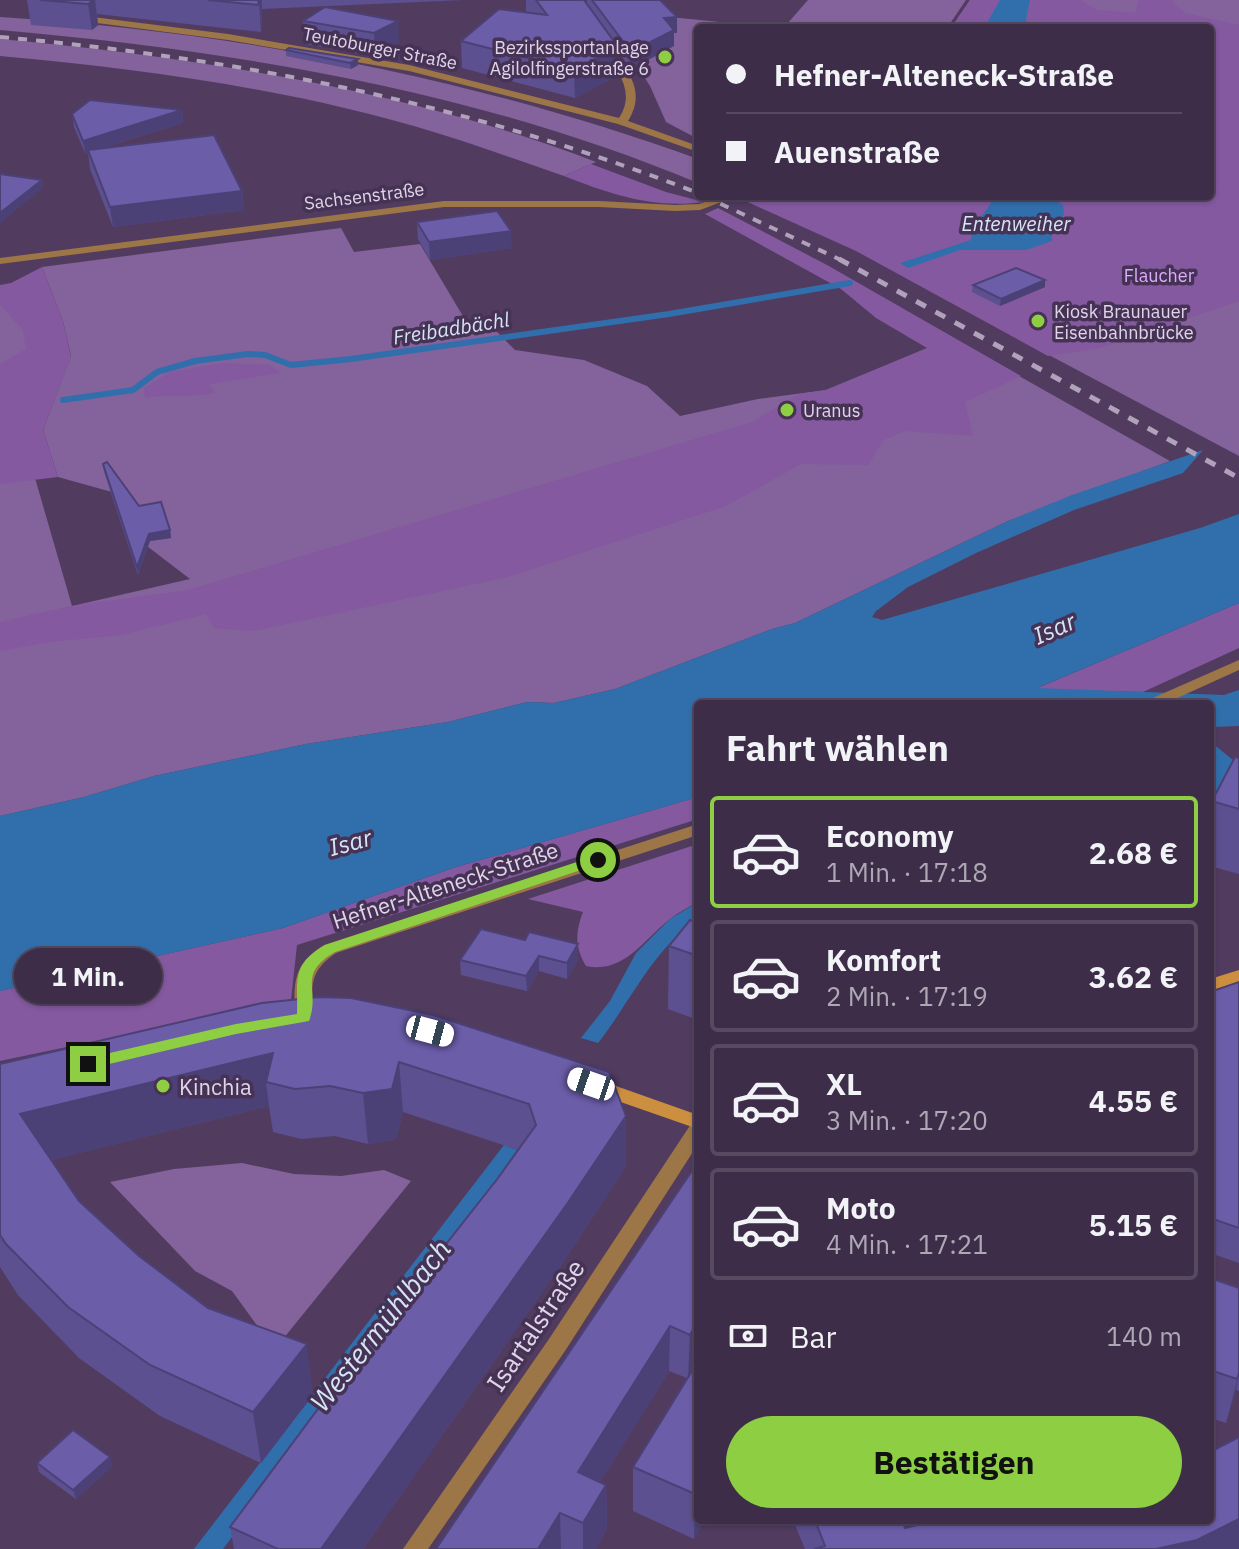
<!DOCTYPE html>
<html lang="de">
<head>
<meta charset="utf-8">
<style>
	:root { --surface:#3d2d48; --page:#44354f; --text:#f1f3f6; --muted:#ada8b4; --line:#564960; --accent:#8ece43 }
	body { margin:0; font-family:"IBM Plex Sans",sans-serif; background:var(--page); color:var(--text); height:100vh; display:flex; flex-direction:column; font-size:30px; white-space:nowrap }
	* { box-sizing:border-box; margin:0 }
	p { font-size:26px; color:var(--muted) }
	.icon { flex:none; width:44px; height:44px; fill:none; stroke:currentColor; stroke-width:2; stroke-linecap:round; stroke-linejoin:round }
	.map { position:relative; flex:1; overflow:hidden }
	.drawer { position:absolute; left:694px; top:700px; width:520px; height:824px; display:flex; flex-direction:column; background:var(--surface); border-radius:8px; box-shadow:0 2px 6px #0004,0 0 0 2px var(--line) }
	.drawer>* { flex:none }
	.hud { position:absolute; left:694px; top:24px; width:520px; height:176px; border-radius:8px; box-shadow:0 2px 6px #0004,0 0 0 2px var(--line); display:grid; align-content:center; height:176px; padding:0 32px; background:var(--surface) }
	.end { position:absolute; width:36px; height:36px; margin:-18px; border:10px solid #8ece43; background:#111; box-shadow:0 0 0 4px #111 }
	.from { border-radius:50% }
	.bubble { position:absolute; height:56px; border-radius:28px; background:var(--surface); box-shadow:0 2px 6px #0004,0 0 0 2px var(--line); font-size:26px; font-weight:700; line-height:56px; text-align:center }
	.car { position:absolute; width:24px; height:48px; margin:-24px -12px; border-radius:10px; box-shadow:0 0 6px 2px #0007; background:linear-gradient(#fff 24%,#345 0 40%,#fff 0 76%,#345 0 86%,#fff 0) }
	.hud b { display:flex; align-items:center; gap:28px; height:76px; font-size:30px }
	.hud b+b { border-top:2px solid var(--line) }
	.hud i { width:20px; height:20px; background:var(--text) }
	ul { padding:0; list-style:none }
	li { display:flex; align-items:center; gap:24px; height:112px; margin:0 16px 12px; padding:0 16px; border:4px solid var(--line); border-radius:8px }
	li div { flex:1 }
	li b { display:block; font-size:30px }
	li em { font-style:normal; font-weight:700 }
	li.selected { border-color:var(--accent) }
	li>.icon { width:72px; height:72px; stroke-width:1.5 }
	h2 { padding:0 32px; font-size:36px; line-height:96px }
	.pay { display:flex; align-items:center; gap:20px; height:88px; padding:0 32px; font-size:30px }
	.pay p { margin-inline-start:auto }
	.button { display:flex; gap:16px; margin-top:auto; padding:16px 32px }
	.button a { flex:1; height:92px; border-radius:48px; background:var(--accent); color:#111; font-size:32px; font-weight:700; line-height:92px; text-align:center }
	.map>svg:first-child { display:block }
	.green { fill:#84629b }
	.forest { fill:#8459a0 }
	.water { fill:#316fac }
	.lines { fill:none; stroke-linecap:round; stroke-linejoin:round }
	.stream { stroke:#316fac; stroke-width:6 }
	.street { fill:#9c7647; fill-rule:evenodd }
	.secondary { fill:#cb8f3f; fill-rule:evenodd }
	.rail-far1 { stroke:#b1a2bc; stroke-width:4; stroke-dasharray:9 9; stroke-linecap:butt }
	.rail { stroke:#b1a2bc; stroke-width:5; stroke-dasharray:11 11; stroke-linecap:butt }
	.wall { fill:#5c5090 }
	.shaded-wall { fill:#4b4176 }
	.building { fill:#6b5da8; stroke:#4b4176; stroke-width:2 }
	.route { fill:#8ece43 }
	.poi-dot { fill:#8ece43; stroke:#463254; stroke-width:3 }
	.labels { text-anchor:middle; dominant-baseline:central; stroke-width:7; stroke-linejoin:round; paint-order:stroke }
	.far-poi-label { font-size:18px; fill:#e0d4e9; stroke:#463254; text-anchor:start }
	.far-street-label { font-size:18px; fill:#e0d4e9; stroke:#463254 }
	.far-park-label { font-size:18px; fill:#dbadfb; stroke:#463254 }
	.far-water-label { font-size:20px; font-style:italic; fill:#d5e5f6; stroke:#463254 }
	.street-label { font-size:22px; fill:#e0d4e9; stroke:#463254 }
	.poi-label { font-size:22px; fill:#e0d4e9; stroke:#463254; text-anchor:start }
	.water-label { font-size:24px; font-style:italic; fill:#d5e5f6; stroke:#463254 }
	.near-street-label { font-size:26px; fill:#e0d4e9; stroke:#463254 }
	.near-water-label { font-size:28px; font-style:italic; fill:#d5e5f6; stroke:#463254 }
</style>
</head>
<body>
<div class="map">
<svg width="1239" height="1549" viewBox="0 0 1239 1549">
	<rect width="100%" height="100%" fill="#513c60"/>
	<g class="green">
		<path d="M 808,0 L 966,0 L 947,28 L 817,28 L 787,24 Z"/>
		<path d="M 970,0 L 1239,0 L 1239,456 L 998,328 L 973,248 L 938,196 L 1210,196 L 1210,28 L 951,28 Z"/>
		<path d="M 660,16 L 779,28 L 698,28 L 698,139 L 666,122 L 650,86 L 609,21 Z"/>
		<path d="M 0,17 C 238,32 474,78 698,159 L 698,183 C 478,91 238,51 0,30 Z"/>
		<path d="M 0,39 C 195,57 414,91 596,162 L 564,176 C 522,162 480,146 437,133 C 297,90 146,69 0,56 Z"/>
		<path d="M 341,228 L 354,252 L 420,244 L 470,328 L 490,325 L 515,350 L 584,360 L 647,386 L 680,416 L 758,399 L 826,390 L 928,348 L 1019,376 L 1170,461 L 1008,521 L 795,623 L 772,629 L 615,689 L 554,703 L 527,702 L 448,722 L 306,744 L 154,776 L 84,797 L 0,816 L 0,285 L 36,317 L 17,481 L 35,478 L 72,606 L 190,579 L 143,543 L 139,513 L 119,494 L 58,477 L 43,430 L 71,356 L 63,321 L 42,267 Z"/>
		<path d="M 242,1163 L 294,1174 L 341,1176 L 384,1170 L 411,1181 L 283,1339 L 261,1331 L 232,1291 L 195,1271 L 110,1182 L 174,1169 Z"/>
	</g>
	<g class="forest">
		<path d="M 970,0 L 1000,0 L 984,28 L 951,28 Z"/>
		<path d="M 1030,0 L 1080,0 L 1097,10 L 1135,13 L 1139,0 L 1171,0 L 1185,13 L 1239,25 L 1239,301 L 1101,348 L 1048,356 L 856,251 L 741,199 L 748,196 L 996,196 L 972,230 L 972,240 L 953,247 C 962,252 969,248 979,249 C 1006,251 1025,251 1051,241 L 1053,196 L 1210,196 L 1210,28 L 1028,28 L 1026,19 Z"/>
		<path d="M 591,164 L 666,192 L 704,202 C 653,209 610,194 564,176 Z"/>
		<path d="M 718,208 L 827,265 L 1021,376 L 965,402 L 973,436 L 905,431 L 884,440 L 868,465 L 801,464 L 726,506 L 508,577 L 254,631 L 214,628 L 206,614 L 121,635 L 50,642 L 0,651 L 0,622 L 71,606 L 188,590 L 752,422 L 799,394 L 826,390 L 927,348 L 876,318 L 841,289 L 705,214 Z"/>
		<path d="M 42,267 L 63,321 L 71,357 L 43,430 L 58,477 L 0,484 L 0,364 L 26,349 L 23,330 L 0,305 L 0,285 L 11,283 Z"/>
		<path d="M 223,363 L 270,365 L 280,373 L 209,384 L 215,393 C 191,398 169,394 145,398 L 144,388 L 170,372 Z"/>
		<path d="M 1239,603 L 1239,648 L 1143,692 L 1035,689 Z"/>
		<path d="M 698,797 L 698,819 L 297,945 L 291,1000 L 0,1061 L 0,991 L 283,928 L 456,867 Z"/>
		<path d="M 698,844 L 698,902 C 689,907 679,912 670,919 C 643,940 624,974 586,966 C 575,947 575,933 583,912 L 528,899 Z"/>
	</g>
	<g class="water">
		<path d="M 1000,0 L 1030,0 L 1026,19 L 1028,28 L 984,28 Z"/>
		<path d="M 996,196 L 1053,196 L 1054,200 L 1063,205 L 1064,215 L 1052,222 L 1052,241 L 1026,250 L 960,250 L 908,268 L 900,263 L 971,240 L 972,230 Z"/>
		<path d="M 1203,450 L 1183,473 L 1074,510 L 976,553 L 908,587 L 876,611 L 872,617 L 882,620 L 1200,528 L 1239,514 L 1239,603 L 1037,688 L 1224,695 L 1239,690 L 1239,726 L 1210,727 L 1210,704 L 698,704 L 698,797 L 456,867 L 283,928 L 0,991 L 0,816 L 84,797 L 154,776 L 306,744 L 448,722 L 527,702 L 554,703 L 615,689 L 772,629 L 795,623 L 1008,521 L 1072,495 Z"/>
		<path d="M 1212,743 L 1239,765 L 1239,799 L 1210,798 Z"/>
		<path d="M 698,902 L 698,919 C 653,949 631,1001 598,1043 L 581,1038 L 610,1001 L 636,953 L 670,919 Z"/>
		<path d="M 504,1145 L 523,1152 L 223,1549 L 194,1549 Z"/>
	</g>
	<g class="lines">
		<path class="stream" d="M 63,400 L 133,390 L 157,372 L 195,361 L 248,354 L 265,355 L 291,365 L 351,359 L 669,314 L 850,283"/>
		<g class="street">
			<path d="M 77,15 L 228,34 L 409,65 L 619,118 C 636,92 618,72 604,49 L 609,46 L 614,49 C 629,75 646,91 628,121 L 698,146 L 698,152 L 618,124 L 409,71 L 228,40 L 74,20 L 72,18 Z"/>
			<path d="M 722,196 L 737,196 L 700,210 L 675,211 L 599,207 L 444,207 L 0,264 L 0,258 L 444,201 L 599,201 L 675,205 L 699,204 Z"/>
			<path d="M 1239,660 L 1239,670 L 1164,704 L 1143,704 L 1146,701 Z"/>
			<path d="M 698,824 L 698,835 L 336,953 C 308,972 312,986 313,1017 L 310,1021 L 298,1021 L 295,1017 C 294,983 292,965 324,945 Z"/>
			<path d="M 698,1122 L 698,1144 L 565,1351 L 428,1549 L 403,1549 L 549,1339 L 691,1124 Z"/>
		</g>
		<g class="secondary">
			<path d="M 1239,970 L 1239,982 L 1210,991 L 1210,979 Z"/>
			<path d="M 599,1080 L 698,1115 L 698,1129 L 592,1092 L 590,1087 L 592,1082 Z"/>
		</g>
		<g class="rail-far1">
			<path d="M 0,37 C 245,59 468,104 698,193"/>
			<path d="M 704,196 L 843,261"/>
		</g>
		<path class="rail" d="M 839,259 L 1239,478"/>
	</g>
	<g class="wall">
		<path d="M 27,0 L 463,0 L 262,9 L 261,32 L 97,14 L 98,25 L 92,30 L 31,25 Z"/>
		<path d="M 526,0 L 584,0 L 587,5 L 587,0 L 660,0 L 677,33 L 674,33 L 674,46 L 631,69 L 618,52 L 618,75 L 575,98 L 462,68 L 461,41 L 526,12 Z"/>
		<path d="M 325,7 L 399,43 L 375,56 L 305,44 L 303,21 Z"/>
		<path d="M 286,50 L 358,59 L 358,65 L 351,69 L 286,56 Z"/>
		<path d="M 182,110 L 183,123 L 102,148 L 242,191 L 244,210 L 113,227 L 90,169 L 88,152 L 85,153 L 74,127 L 72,114 Z"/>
		<path d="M 417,222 L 512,248 L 430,260 L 418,239 Z"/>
		<path d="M 973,285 L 1045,287 L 1000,306 L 972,292 Z"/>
		<path d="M 103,464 L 139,506 L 170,530 L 171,538 L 150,541 L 138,575 L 104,472 Z"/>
		<path d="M 1239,758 L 1239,874 L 1210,866 L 1210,796 L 1214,797 Z"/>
		<path d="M 698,923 L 698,1020 L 668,1009 L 669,946 Z"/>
		<path d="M 481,929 L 578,960 L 567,979 L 539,971 L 527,991 L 461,975 L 460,960 Z"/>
		<path d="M 1239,982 L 1239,1263 L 1210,1253 L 1210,992 Z"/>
		<path d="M 433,1015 L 626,1166 L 568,1255 L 363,1549 L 234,1549 L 230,1527 L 498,1178 L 518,1150 L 403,1112 L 396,1139 L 368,1144 L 335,1136 L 301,1139 L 273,1132 L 269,1106 L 51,1160 L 79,1201 L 139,1256 L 313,1395 L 261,1463 L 160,1416 L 79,1358 L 18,1295 L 0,1267 L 0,1064 Z"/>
		<path d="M 698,1162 L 693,1371 L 698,1520 L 704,1520 L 694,1539 L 633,1511 L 633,1467 L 687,1378 L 669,1371 L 600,1482 L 606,1485 L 607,1529 L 595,1549 L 436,1549 Z"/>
		<path d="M 1210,1278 L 1239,1288 L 1239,1391 L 1236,1390 L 1226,1423 L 1210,1418 Z"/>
		<path d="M 37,1463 L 112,1466 L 76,1499 L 39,1472 Z"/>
		<path d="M 793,1520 L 902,1520 L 905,1528 L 1239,1549 L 805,1549 Z"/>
	</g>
	<g class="shaded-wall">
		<path d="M 95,0 L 98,25 L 92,30 L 88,4 Z"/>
		<path d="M 259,0 L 262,0 L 262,9 L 261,32 Z"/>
		<path d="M 677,17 L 677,33 L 674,33 L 674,46 L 631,69 L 631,52 L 664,18 Z"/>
		<path d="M 398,21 L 399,43 L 375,56 L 374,33 Z"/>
		<path d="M 618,47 L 618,75 L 575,98 L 574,70 Z"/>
		<path d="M 358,59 L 358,65 L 351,69 L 350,63 Z"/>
		<path d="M 182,110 L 183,123 L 85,153 L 83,141 Z"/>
		<path d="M 42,180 L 43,188 L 0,223 L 0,213 Z"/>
		<path d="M 242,191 L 244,210 L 113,227 L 110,207 Z"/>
		<path d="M 511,231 L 512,248 L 430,260 L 429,242 Z"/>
		<path d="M 1045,280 L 1045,287 L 1000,306 L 1001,299 Z"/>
		<path d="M 170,530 L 171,538 L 150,541 L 138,575 L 137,567 L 149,534 Z"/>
		<path d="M 1215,802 L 1210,827 L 1210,812 Z"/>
		<path d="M 578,944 L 578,960 L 567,979 L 567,963 Z"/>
		<path d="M 539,956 L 539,971 L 527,991 L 526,976 Z"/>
		<path d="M 273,1053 L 266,1082 L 269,1106 L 31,1165 L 20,1114 Z"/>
		<path d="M 399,1062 L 403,1112 L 396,1139 L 368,1144 L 363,1093 Z"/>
		<path d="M 626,1116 L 626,1166 L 568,1255 L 363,1549 L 321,1549 Z"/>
		<path d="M 698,1321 L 698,1363 L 688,1379 L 690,1335 Z"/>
		<path d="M 670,1326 L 669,1371 L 579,1517 L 578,1472 Z"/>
		<path d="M 307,1344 L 313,1395 L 261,1463 L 253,1412 Z"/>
		<path d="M 1239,1373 L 1236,1390 L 1226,1423 Z"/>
		<path d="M 110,1457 L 112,1466 L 76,1499 L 73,1490 Z"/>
		<path d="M 606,1485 L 607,1529 L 595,1549 L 583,1549 L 583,1523 Z"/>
		<path d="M 698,1489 L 698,1520 L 704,1520 L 694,1539 L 695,1494 Z"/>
		<path d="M 560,1513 L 561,1549 L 538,1549 Z"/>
		<path d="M 1239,1519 L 1239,1549 L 1156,1549 Z"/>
	</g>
	<g class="building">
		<path d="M 40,0 L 94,0 L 88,4 Z"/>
		<path d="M 208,0 L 259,0 L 258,5 Z"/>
		<path d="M 536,0 L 584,0 L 618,47 L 574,70 L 461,41 L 499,9 L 547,15 Z"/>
		<path d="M 592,0 L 660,0 L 677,17 L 664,18 L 674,30 L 631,52 Z"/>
		<path d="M 325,7 L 398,21 L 374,33 L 303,21 Z"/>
		<path d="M 289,48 L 358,59 L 350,63 L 286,50 Z"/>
		<path d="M 90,100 L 182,110 L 83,141 L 72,114 Z"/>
		<path d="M 214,135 L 242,191 L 110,207 L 88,150 Z"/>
		<path d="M 0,174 L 42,180 L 0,213 Z"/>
		<path d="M 497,211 L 511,231 L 429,242 L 417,222 Z"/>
		<path d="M 1016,268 L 1045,280 L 1001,299 L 973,285 Z"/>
		<path d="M 107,462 L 139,506 L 161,502 L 170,530 L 149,534 L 137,567 L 103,464 Z"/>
		<path d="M 1235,757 L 1239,758 L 1239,809 L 1215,802 L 1210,812 L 1210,796 L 1214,797 Z"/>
		<path d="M 690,920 L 698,923 L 698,956 L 669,946 Z"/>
		<path d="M 481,929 L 525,940 L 529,932 L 578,944 L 567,963 L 539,956 L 526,976 L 460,960 Z"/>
		<path d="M 1239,982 L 1239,1228 L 1210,1218 L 1210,992 Z"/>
		<path d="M 319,997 L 351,998 L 433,1015 L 609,1072 L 626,1116 L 567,1204 L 321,1549 L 278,1549 L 230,1527 L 344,1374 L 498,1178 L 536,1125 L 529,1104 L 399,1062 L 392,1089 L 363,1093 L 330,1086 L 295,1089 L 266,1082 L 273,1053 L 20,1114 L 79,1201 L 139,1256 L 208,1308 L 307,1344 L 253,1412 L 150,1365 L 68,1307 L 6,1244 L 0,1235 L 0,1064 L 262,1003 Z"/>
		<path d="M 698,1162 L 698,1321 L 690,1335 L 670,1326 L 578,1472 L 606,1485 L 583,1523 L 560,1513 L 538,1549 L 436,1549 Z"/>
		<path d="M 1210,1278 L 1239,1288 L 1239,1373 L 1237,1379 L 1210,1370 Z"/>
		<path d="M 692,1371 L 698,1373 L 698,1489 L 695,1494 L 633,1467 Z"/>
		<path d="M 73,1430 L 110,1457 L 73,1490 L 37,1463 Z"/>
		<path d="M 1239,1437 L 1239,1519 L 1197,1540 L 1156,1549 L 814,1549 L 825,1546 L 815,1520 L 902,1520 L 905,1528 L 938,1520 L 1210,1520 L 1210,1452 Z"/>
	</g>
	<path class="route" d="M 598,855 L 602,857 L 602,863 L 335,952 C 296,975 321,989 309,1021 L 236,1034 L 88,1069 L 81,1064 L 88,1058 L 236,1024 L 297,1014 C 298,979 291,965 325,945 Z"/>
	<g class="poi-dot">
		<circle cx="665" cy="57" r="8"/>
		<circle cx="1038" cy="321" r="8"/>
		<circle cx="787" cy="410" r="8"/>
		<circle cx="163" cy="1086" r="8"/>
	</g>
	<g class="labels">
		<g class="far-poi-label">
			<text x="649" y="47" text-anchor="end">Bezirkssportanlage<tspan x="649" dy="21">Agilolfingerstraße 6</tspan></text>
			<text x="1054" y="311">Kiosk Braunauer<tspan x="1054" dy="21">Eisenbahnbrücke</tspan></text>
			<text x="803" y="410">Uranus</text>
		</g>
		<g class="far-street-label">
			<text transform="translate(380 48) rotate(11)">Teutoburger Straße</text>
			<text transform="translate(364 196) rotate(-7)">Sachsenstraße</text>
		</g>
		<g class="far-park-label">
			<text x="1159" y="275">Flaucher</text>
		</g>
		<g class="far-water-label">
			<text x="1016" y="223">Entenweiher</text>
			<text transform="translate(451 328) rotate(-9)">Freibadbächl</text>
		</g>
		<g class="street-label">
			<text transform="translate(445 885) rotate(-18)">Hefner-Alteneck-Straße</text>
		</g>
		<g class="poi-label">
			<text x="179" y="1086">Kinchia</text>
		</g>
		<g class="water-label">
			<text transform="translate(1054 628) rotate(-24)">Isar</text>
			<text transform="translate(350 842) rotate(-15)">Isar</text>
		</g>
		<g class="near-street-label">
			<text transform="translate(535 1325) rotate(-56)">Isartalstraße</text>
		</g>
		<g class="near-water-label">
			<text transform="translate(380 1325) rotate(-52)">Westermühlbach</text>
		</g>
	</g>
</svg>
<i class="end from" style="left:598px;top:860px"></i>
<i class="end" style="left:88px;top:1064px"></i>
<div class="bubble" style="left:14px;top:948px;width:148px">1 Min.</div>
<i class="car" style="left:430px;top:1031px;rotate:105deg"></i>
<i class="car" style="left:591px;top:1084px;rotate:289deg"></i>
<div class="hud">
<b><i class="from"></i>Hefner-Alteneck-Straße</b>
<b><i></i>Auenstraße</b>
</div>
<section class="drawer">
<h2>Fahrt wählen</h2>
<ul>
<li class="selected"><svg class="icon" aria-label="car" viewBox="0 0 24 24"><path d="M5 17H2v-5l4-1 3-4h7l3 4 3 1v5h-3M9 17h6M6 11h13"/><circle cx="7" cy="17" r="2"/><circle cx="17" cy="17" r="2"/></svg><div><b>Economy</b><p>1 Min. · 17:18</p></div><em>2.68 €</em></li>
<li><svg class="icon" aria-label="car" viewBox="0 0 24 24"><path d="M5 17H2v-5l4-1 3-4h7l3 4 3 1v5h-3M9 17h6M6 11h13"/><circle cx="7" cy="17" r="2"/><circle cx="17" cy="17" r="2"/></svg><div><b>Komfort</b><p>2 Min. · 17:19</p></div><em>3.62 €</em></li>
<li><svg class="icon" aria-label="car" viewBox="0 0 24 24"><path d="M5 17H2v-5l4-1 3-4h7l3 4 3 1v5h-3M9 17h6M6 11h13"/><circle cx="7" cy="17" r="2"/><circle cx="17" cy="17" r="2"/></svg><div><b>XL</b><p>3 Min. · 17:20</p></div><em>4.55 €</em></li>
<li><svg class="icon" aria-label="car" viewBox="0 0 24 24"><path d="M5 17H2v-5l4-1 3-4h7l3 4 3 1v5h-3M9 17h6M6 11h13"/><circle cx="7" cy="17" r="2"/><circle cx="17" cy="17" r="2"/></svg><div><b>Moto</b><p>4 Min. · 17:21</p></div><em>5.15 €</em></li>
</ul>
<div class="pay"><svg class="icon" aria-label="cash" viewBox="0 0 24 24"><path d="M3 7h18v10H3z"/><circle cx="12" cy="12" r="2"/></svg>Bar<p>140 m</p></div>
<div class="button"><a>Bestätigen</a></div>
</section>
</div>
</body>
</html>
